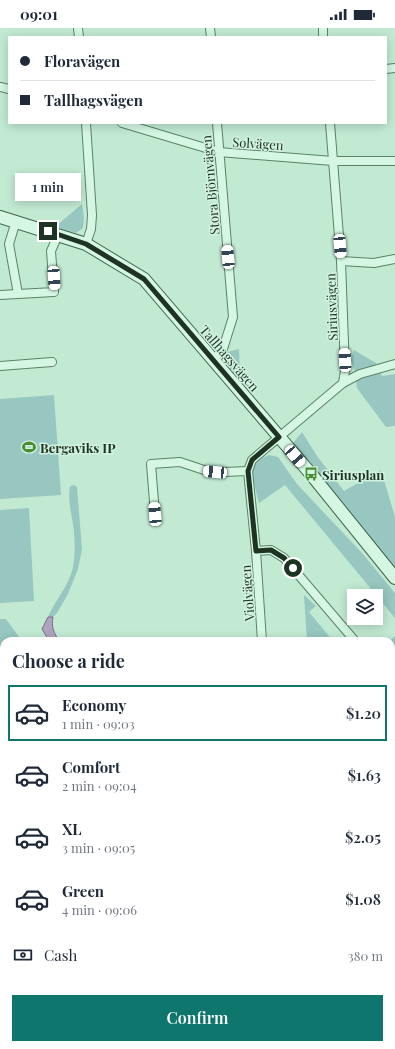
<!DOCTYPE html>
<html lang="en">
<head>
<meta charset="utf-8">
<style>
	:root { --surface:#fff; --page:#f2f2f3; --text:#1f2937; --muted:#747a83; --line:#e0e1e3; --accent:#0f766e }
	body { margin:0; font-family:"Playfair Display",serif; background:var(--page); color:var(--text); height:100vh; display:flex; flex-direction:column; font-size:15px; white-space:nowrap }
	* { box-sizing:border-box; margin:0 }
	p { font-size:13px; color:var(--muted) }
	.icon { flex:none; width:22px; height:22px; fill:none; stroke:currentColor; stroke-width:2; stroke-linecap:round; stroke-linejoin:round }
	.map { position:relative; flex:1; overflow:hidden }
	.drawer { position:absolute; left:0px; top:609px; width:395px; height:412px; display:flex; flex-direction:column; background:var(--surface); border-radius:12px 12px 0 0; box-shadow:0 2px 10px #0003 }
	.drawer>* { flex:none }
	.top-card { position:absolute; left:8px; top:8px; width:379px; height:88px; border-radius:0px; box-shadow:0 2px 10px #0003; display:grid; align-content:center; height:88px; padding:0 12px; background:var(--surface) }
	.fabs { position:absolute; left:347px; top:561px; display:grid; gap:8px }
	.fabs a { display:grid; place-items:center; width:36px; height:36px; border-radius:0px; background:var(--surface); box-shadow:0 2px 10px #0003; font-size:20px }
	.end { position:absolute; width:18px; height:18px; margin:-9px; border:5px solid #1e3322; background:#fff; box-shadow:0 0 0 2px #fff }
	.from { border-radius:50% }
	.bubble { position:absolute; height:28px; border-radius:0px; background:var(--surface); box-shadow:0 2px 10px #0003; font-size:13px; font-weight:600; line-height:28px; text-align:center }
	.car { position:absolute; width:12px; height:24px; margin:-12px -6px; border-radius:5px; box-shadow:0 0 3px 1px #0007; background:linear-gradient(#fff 24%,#345 0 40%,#fff 0 76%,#345 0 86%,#fff 0) }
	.top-card b { display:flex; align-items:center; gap:14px; height:38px; font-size:15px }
	.top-card b+b { border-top:1px solid var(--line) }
	.top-card i { width:10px; height:10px; background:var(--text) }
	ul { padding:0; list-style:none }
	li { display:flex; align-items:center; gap:12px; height:56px; margin:0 8px 6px; padding:0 4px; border:2px solid transparent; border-radius:0px }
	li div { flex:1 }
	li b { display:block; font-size:15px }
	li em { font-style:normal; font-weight:600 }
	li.current { border-color:var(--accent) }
	li>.icon { width:36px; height:36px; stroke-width:1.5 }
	h2 { padding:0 12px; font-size:18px; line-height:48px }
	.pay { display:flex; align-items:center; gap:10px; height:44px; padding:0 12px; font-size:15px }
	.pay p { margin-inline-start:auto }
	.cta { display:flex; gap:8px; margin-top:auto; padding:8px 12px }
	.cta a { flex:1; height:46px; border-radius:0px; background:var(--accent); color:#fff; font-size:16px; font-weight:600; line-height:46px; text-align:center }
	.status { display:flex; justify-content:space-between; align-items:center; height:28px; padding:0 20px; background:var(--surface); direction:ltr }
	.status svg { height:11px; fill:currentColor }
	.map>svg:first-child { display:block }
	.green { fill:#97c7c0 }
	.water { fill:#afa4bd; stroke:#7b6c8a }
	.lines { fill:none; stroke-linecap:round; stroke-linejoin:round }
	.minor-casing { stroke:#5a8365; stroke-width:10 }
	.secondary-casing { stroke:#3e6447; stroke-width:14 }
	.minor { stroke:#d4f6e3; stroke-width:8 }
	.secondary { stroke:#d4f6e3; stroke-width:12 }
	.route { stroke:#1e3322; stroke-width:5 }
	.labels { text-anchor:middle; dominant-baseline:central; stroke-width:3; stroke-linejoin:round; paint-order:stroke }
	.street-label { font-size:13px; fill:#1e3322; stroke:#d1f2e0 }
	.poi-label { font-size:13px; font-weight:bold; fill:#1e3322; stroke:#d1f2e0; text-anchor:start }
</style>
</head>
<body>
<div class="status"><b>09:01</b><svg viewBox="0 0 49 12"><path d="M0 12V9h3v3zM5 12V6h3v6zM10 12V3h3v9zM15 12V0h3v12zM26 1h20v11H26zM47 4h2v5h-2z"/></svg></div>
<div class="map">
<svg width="395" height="1021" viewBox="0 0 395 1021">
	<rect width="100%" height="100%" fill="#c2ead3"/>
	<g class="green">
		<path d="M 82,176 L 84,189 L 83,200 L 76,205 L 55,199 Z"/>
		<path d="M 239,321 L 240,348 L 233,345 L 225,334 L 227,324 Z"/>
		<path d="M 354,322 L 376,335 L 382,348 L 395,346 L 395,398 L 386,399 L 357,360 L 355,344 L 351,332 Z"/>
		<path d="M 54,367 L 61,467 L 0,471 L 0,371 Z"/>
		<path d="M 302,404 L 317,428 L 344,463 L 381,442 L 395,489 L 395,543 L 292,416 Z"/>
		<path d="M 269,427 L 278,429 L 297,456 L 362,525 L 395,565 L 395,590 L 285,457 L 259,475 L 251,444 L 257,432 Z"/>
		<path d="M 74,457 L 77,459 L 82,521 L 78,541 L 68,566 L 57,585 L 53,589 L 48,589 C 55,572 69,558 73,539 C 75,530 75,514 74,505 C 73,489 67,474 70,458 Z"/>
		<path d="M 29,480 L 34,573 L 0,575 L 0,482 Z"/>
		<path d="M 304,567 L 316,578 L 309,584 L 333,613 L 307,613 Z"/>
		<path d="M 0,591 L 6,591 L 22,613 L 4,613 L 4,835 L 0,825 Z"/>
		<path d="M 395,608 L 395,644 L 391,640 L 391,613 L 390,613 Z"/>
		<path d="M 391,832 L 395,832 L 395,1021 L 296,1021 L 296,1017 L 391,1017 Z"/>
		<path d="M 86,1017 L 193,1017 L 194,1019 L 179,1021 L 87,1021 Z"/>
	</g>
	<g class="water">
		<path d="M 48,589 L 53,589 C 51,599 54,605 59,613 L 49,613 L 42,601 Z"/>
		<path d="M 0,825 L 4,835 L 4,1017 L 86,1017 L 87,1021 L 0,1021 Z"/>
	</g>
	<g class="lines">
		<g class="minor-casing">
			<g id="minor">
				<path d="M 78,0 L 79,9"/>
				<path d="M 210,0 L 211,9"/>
				<path d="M 323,0 L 323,9"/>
				<path d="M 386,41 L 395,40"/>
				<path d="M 0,59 L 9,61"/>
				<path d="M 86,95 L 92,187 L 91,201 L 86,216"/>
				<path d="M 122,95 L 219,124 L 333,133 L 395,133"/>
				<path d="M 16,193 L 9,216 L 18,266"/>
				<path d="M 341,233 L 374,235 L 395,231"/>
				<path d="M 0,267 L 54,264 L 51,223 L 58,207"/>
				<path d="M 213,331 L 222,324 L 233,289 L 217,95"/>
				<path d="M 0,338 L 52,334"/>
				<path d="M 343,355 L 360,346 L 395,336"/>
				<path d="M 155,486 L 151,436 L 180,434 L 207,443 L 224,444 L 248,443"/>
				<path d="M 256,523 L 271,522 L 284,530 L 355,613"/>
				<path d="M 262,613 L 256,523 L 248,443 L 252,432 L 343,355 L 345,343 L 341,233 L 330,95"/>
				<path d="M 391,656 L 395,661"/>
				<path d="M 391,784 L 395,784"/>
				<path d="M 196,1017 L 196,1021"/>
			</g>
		</g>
		<g class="secondary-casing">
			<path id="secondary" d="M 0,189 L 86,216 L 144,251 L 311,446 L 395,550"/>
		</g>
		<use href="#minor" class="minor"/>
		<use href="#secondary" class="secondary"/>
	</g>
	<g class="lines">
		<path class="route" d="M 48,203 L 86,216 L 144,251 L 279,409 L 252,432 L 248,443 L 256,523 L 271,522 L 284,530 L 293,540"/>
	</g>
	<defs>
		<g id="stadium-bare" transform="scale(1.08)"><path d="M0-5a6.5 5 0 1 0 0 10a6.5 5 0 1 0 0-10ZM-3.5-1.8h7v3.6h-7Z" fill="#498d2f" stroke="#d1f2e0" stroke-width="2.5" paint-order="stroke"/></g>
		<g id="bus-bare" transform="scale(1.08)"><path d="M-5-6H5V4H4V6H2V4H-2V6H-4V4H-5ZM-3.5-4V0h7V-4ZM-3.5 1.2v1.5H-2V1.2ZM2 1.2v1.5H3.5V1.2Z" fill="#498d2f" stroke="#d1f2e0" stroke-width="2.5" paint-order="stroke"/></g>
	</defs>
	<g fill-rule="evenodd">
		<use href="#stadium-bare" x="29" y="419"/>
		<use href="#bus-bare" x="311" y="446"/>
	</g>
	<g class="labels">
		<g class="street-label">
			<text transform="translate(258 115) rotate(4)">Solvägen</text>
			<text transform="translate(210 157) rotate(-95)">Stora Björnvägen</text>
			<text transform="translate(331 279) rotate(-92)">Siriusvägen</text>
			<text transform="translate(230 330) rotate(49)">Tallhagsvägen</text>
			<text transform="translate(247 565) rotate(-94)">Violvägen</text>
		</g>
		<g class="poi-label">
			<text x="40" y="419">Bergaviks IP</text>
			<text x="322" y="446">Siriusplan</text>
		</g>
	</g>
</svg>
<div class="fabs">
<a><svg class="icon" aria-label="layers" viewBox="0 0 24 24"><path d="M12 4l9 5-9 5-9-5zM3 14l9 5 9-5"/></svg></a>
</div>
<i class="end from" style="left:293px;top:540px"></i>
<i class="end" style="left:48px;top:203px"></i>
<div class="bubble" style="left:15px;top:145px;width:66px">1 min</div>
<i class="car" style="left:340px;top:218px;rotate:175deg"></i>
<i class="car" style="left:228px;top:229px;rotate:355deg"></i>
<i class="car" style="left:54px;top:250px;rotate:176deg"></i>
<i class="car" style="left:345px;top:332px;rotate:357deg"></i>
<i class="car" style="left:295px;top:428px;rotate:139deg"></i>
<i class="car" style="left:215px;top:444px;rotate:275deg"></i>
<i class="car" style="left:155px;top:486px;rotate:355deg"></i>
<div class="top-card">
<b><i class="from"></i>Floravägen</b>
<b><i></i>Tallhagsvägen</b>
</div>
<section class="drawer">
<h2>Choose a ride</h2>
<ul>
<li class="current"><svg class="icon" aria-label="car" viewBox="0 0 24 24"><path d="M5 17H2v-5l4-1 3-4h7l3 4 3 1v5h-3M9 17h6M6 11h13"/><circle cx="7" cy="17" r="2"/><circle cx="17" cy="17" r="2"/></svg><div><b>Economy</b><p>1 min · 09:03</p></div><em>$1.20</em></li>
<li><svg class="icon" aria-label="car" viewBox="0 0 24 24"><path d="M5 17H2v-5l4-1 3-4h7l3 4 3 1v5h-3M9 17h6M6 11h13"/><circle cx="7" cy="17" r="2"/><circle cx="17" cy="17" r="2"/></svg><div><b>Comfort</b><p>2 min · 09:04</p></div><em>$1.63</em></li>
<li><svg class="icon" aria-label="car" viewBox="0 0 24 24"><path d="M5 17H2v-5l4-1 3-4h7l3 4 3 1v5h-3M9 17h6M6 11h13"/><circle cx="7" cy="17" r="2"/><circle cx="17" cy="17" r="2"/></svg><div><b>XL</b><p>3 min · 09:05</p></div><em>$2.05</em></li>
<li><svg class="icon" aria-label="car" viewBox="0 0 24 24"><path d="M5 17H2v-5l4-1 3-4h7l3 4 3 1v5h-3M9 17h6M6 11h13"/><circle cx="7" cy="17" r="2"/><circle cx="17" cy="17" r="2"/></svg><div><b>Green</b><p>4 min · 09:06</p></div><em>$1.08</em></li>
</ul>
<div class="pay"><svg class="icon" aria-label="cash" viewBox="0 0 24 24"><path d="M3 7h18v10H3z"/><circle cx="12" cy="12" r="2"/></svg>Cash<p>380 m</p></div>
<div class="cta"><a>Confirm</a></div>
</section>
</div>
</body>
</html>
